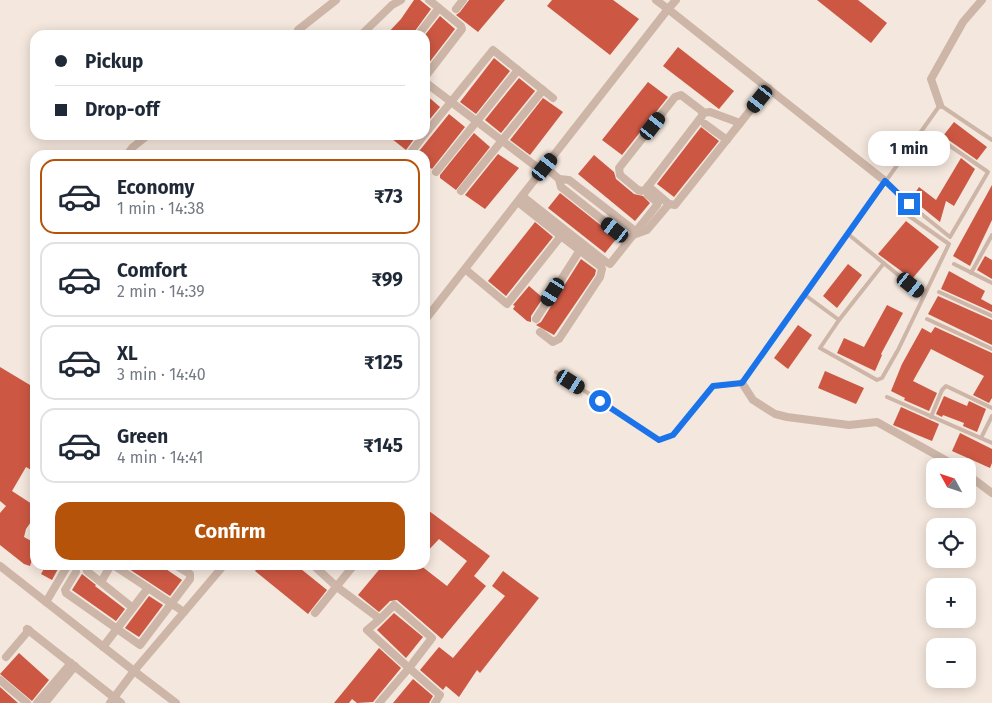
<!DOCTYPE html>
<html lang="en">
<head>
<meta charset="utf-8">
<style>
	:root { --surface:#fff; --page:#f2f2f3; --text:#1f2937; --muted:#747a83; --line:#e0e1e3; --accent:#b45309 }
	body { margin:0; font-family:"Fira Sans",sans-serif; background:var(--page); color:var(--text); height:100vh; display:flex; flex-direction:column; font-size:19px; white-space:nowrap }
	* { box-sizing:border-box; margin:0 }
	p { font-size:16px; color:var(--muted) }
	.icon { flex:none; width:28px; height:28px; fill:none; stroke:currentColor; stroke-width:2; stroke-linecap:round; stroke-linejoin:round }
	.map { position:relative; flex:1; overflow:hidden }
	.details { position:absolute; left:30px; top:150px; width:400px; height:420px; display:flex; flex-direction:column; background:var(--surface); border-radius:15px; box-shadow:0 2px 12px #0003 }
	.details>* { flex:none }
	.top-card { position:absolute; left:30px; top:30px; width:400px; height:110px; border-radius:15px; box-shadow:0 2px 12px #0003; display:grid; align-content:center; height:110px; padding:0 25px; background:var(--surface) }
	.needle { width:32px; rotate:310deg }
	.tools { position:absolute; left:926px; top:458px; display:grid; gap:10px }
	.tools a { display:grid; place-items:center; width:50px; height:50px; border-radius:10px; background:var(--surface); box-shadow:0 2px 12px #0003; font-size:25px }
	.end { position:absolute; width:22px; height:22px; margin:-11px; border:6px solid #1a73e8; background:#fff; box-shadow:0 0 0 2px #fff }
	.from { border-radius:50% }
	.bubble { position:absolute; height:35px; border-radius:15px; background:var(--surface); box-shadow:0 2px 12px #0003; font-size:16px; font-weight:700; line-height:35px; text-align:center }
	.car { position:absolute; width:15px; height:30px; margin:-15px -8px; border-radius:6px; box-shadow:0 0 4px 1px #0007; background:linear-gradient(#222 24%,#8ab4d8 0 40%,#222 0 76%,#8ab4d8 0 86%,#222 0) }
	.top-card b { display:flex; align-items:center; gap:18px; height:48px; font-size:19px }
	.top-card b+b { border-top:1px solid var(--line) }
	.top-card i { width:12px; height:12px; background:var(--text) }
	ul { padding:9px 0 0; list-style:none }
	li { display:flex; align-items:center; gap:15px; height:75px; margin:0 10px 8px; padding:0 15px; border:2px solid var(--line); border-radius:15px }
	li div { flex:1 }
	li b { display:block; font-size:19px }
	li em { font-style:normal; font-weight:700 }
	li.on { border-color:var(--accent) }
	li>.icon { width:45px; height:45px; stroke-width:1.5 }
	.action { display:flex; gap:10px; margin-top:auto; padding:10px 25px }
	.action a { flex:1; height:58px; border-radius:15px; background:var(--accent); color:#fff; font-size:20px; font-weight:700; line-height:58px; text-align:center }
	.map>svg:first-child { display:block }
	.building { fill:#cc5843 }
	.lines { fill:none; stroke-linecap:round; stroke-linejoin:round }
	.lane { stroke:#cdb6a8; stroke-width:4 }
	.street { stroke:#cdb6a8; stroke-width:8 }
	.route { stroke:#1a73e8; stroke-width:6 }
</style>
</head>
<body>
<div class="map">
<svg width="992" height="703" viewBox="0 0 992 703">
	<rect width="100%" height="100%" fill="#f4e7dd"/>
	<g class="building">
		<path d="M 414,0 L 420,0 L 431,9 L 412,35 L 386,35 L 401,19 Z"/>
		<path d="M 469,0 L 505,0 L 478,32 L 456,15 L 460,12 Z"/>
		<path d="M 552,0 L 613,0 L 639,19 L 610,55 L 547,6 Z"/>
		<path d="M 817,0 L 858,0 L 887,23 L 871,43 Z"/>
		<path d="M 440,16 L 455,29 L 425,68 L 425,35 Z"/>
		<path d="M 678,47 L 734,91 L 719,109 L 663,66 Z"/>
		<path d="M 494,58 L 510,71 L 476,114 L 460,102 Z"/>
		<path d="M 519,78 L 535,91 L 501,133 L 485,120 Z"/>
		<path d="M 648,82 L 668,97 L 622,155 L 602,140 Z"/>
		<path d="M 425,94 L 440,107 L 425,125 Z"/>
		<path d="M 543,98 L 563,112 L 530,155 L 510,140 Z"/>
		<path d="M 449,114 L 465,127 L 432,169 L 425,164 L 425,155 L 416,155 Z"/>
		<path d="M 954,122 L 987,147 L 977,160 L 943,136 Z"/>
		<path d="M 701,127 L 719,141 L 674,197 L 657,184 Z"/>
		<path d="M 474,133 L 490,147 L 456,190 L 440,178 L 440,175 Z"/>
		<path d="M 387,135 L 417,135 L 406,150 Z"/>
		<path d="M 498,154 L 519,168 L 485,209 L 465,195 Z"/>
		<path d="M 594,155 L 614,172 L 616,179 L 634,194 L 643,196 L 650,203 L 635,221 L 578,174 Z"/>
		<path d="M 961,158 L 975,169 L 954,206 L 946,201 L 940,222 L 902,191 L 915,193 L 919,187 L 936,200 Z"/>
		<path d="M 992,185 L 992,220 L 970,266 L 953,256 Z"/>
		<path d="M 560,193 L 617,238 L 605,253 L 548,208 Z"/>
		<path d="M 906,221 L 939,247 L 912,279 L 878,254 Z"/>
		<path d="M 535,222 L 553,237 L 506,296 L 488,281 Z"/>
		<path d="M 985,256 L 992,260 L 992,279 L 977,270 Z"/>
		<path d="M 581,259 L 596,270 L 595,275 L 554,335 L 536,325 L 541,322 Z"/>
		<path d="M 848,264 L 862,275 L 837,308 L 823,296 Z"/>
		<path d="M 949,271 L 985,291 L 981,299 L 992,305 L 992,312 L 941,289 Z"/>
		<path d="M 529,286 L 543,298 L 531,316 L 531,322 L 527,321 L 513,309 L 515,306 L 513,305 Z"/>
		<path d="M 938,296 L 992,320 L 992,345 L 928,314 Z"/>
		<path d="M 887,305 L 903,313 L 881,354 L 882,355 L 875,371 L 837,353 L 844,338 L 864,347 Z"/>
		<path d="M 798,325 L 812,335 L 788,369 L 774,358 Z"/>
		<path d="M 935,327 L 992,353 L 992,398 L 989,403 L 973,395 L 984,376 L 931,349 L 913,381 L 937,393 L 929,411 L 904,400 L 905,398 L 891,391 L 902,364 L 922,328 L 931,333 Z"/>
		<path d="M 0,367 L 35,388 L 35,472 L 26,467 L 12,491 L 35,506 L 35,516 L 26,529 L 24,537 L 35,543 L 35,551 L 30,566 L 24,564 L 0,545 L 0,513 L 6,506 L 0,501 Z"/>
		<path d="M 825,371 L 864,388 L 856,404 L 818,388 Z"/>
		<path d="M 944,396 L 967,406 L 969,401 L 986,409 L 977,432 L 963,426 L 964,423 L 943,415 L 942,417 L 936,414 Z"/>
		<path d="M 901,407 L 939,424 L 932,441 L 893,425 Z"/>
		<path d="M 960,433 L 992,449 L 992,463 L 990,468 L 952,451 Z"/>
		<path d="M 425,508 L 490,556 L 474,576 L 486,586 L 442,639 L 397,600 L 390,601 L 379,612 L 358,595 L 383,565 L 420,565 L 447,586 L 467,561 L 439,539 L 425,554 Z"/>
		<path d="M 46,565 L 60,565 L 52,580 L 41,574 Z"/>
		<path d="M 123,565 L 160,565 L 182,580 L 170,596 Z"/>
		<path d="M 260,565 L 296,565 L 327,590 L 308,614 L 255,571 Z"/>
		<path d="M 503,571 L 539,598 L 480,673 L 477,670 L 459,697 L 446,686 L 443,690 L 420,670 L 439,647 L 453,658 L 505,596 L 492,586 Z"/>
		<path d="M 82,574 L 96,585 L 95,586 L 125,609 L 116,621 L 72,590 Z"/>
		<path d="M 149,596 L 163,605 L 139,637 L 125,628 Z"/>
		<path d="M 394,613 L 423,637 L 406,658 L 377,630 Z"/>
		<path d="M 379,648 L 401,668 L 373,702 L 357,703 L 352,699 L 349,703 L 334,703 Z"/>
		<path d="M 19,653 L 49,680 L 32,701 L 0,674 Z"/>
		<path d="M 413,679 L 433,696 L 429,703 L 393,703 Z"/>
		<path d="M 0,687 L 18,703 L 0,703 Z"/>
	</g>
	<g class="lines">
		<g class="lane">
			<path d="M 885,181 L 898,195 L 950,237 L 988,172 L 937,137"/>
			<path d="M 848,234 L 924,296"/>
			<path d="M 954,264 L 992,283"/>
			<path d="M 971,273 L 992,235"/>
			<path d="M 939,292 L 992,316"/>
			<path d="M 805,295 L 839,320 L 820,348 L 877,380 L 882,378 L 898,350 L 949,244 L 902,211"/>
			<path d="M 927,319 L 992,349"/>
			<path d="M 839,320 L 884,263"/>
			<path d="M 556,372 L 659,440 L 673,435 L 713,387 L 742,383 L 940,105 L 992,140"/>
			<path d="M 887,397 L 992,443"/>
			<path d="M 931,417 L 942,390 L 946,386 L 992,408"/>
			<path d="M 981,438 L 992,416"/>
		</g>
		<g class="street">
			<path d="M 429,0 L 439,8"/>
			<path d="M 656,0 L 668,9 L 676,0"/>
			<path d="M 456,9 L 463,0"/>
			<path d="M 304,35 L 298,30 L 336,0"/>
			<path d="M 348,35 L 357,35"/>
			<path d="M 361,35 L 392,5 L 401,0"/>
			<path d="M 418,35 L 439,8 L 461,26 L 462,29 L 425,77"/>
			<path d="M 425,82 L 542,171"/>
			<path d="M 681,95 L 702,111 L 702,116 L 646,189 L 642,191 L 638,190 L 620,175 L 619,168 L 675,97 Z"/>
			<path d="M 940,105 L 931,79 L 963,22 L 982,0"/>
			<path d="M 703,113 L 710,112 L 740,123"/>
			<path d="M 705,124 L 727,140"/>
			<path d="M 425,134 L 493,50 L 553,98"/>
			<path d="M 412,151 L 424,135"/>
			<path d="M 127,155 L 133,147 L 148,135"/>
			<path d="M 545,167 L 559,179 L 561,187 L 628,240"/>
			<path d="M 436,172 L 518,70"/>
			<path d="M 559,179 L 569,180 L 635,231"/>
			<path d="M 648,186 L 669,204"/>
			<path d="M 461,191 L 543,90"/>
			<path d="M 522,196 L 606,262 L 610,264 L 657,205 L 658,203 L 648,195"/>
			<path d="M 518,202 L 561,236"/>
			<path d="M 633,235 L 647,230 L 669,204 L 675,205 L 768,88"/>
			<path d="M 465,269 L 507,304 L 561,236 L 600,266 L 602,269 L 600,277 L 559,339 L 553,342 L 540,332"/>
			<path d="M 536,319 L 580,250"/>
			<path d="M 425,320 L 668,9 L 885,181"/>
			<path d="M 742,383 L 753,400 L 775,414 L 787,417 L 849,425 L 877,422 L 956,466"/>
			<path d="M 968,475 L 992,493"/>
			<path d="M 113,565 L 148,588"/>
			<path d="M 313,565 L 337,587 L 380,619 L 367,630 L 409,668 L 432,638 L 394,605 L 380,619"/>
			<path d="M 0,566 L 134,671 L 224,565"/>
			<path d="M 87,571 L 133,608"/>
			<path d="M 76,572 L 65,590 L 66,593 L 140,645 L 190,579 L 190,574 L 175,565"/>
			<path d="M 101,582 L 111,565"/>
			<path d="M 46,602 L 68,565"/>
			<path d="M 315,613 L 354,565"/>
			<path d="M 27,629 L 121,703"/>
			<path d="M 103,647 L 148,588 L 184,612"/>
			<path d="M 6,657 L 29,630"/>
			<path d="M 0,680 L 27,703"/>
			<path d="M 37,703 L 71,663"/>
			<path d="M 45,703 L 75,666"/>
			<path d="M 110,703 L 134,671 L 176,703"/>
			<path d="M 379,703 L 409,668 L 440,695 L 435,703"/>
		</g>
	</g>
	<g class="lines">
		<path class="route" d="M 600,401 L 659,440 L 673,435 L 713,386 L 742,383 L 885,181 L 909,204"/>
	</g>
</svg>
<div class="tools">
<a><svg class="needle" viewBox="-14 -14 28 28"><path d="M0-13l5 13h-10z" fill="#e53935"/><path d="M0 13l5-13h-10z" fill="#747a83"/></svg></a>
<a><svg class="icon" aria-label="locate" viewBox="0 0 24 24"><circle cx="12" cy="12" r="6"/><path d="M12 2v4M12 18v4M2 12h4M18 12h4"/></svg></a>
<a>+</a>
<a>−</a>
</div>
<i class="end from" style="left:600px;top:401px"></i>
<i class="end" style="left:909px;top:204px"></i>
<div class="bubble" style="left:868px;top:131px;width:82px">1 min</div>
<i class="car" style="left:760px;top:99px;rotate:219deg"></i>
<i class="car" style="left:653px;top:126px;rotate:38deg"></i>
<i class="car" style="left:545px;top:167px;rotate:39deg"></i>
<i class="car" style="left:615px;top:230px;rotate:308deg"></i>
<i class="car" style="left:911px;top:285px;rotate:129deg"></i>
<i class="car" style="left:553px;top:292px;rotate:212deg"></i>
<i class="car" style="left:571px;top:382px;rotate:123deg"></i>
<div class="top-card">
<b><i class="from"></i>Pickup</b>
<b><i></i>Drop-off</b>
</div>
<section class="details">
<ul>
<li class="on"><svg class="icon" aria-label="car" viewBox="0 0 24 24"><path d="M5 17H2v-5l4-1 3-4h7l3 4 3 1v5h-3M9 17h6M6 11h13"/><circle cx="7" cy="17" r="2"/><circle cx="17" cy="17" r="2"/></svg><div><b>Economy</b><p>1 min · 14:38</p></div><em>₹73</em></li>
<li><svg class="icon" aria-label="car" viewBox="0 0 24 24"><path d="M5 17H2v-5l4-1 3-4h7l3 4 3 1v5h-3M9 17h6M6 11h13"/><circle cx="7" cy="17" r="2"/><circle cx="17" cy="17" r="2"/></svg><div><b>Comfort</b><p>2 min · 14:39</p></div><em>₹99</em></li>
<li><svg class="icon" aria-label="car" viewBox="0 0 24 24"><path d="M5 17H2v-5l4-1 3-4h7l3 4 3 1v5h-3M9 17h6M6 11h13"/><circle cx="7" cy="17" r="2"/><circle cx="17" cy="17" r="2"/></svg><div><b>XL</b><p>3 min · 14:40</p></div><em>₹125</em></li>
<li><svg class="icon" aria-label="car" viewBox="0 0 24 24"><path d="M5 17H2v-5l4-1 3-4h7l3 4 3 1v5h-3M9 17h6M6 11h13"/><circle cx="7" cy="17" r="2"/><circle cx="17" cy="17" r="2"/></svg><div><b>Green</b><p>4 min · 14:41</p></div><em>₹145</em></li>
</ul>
<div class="action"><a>Confirm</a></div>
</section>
</div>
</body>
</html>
